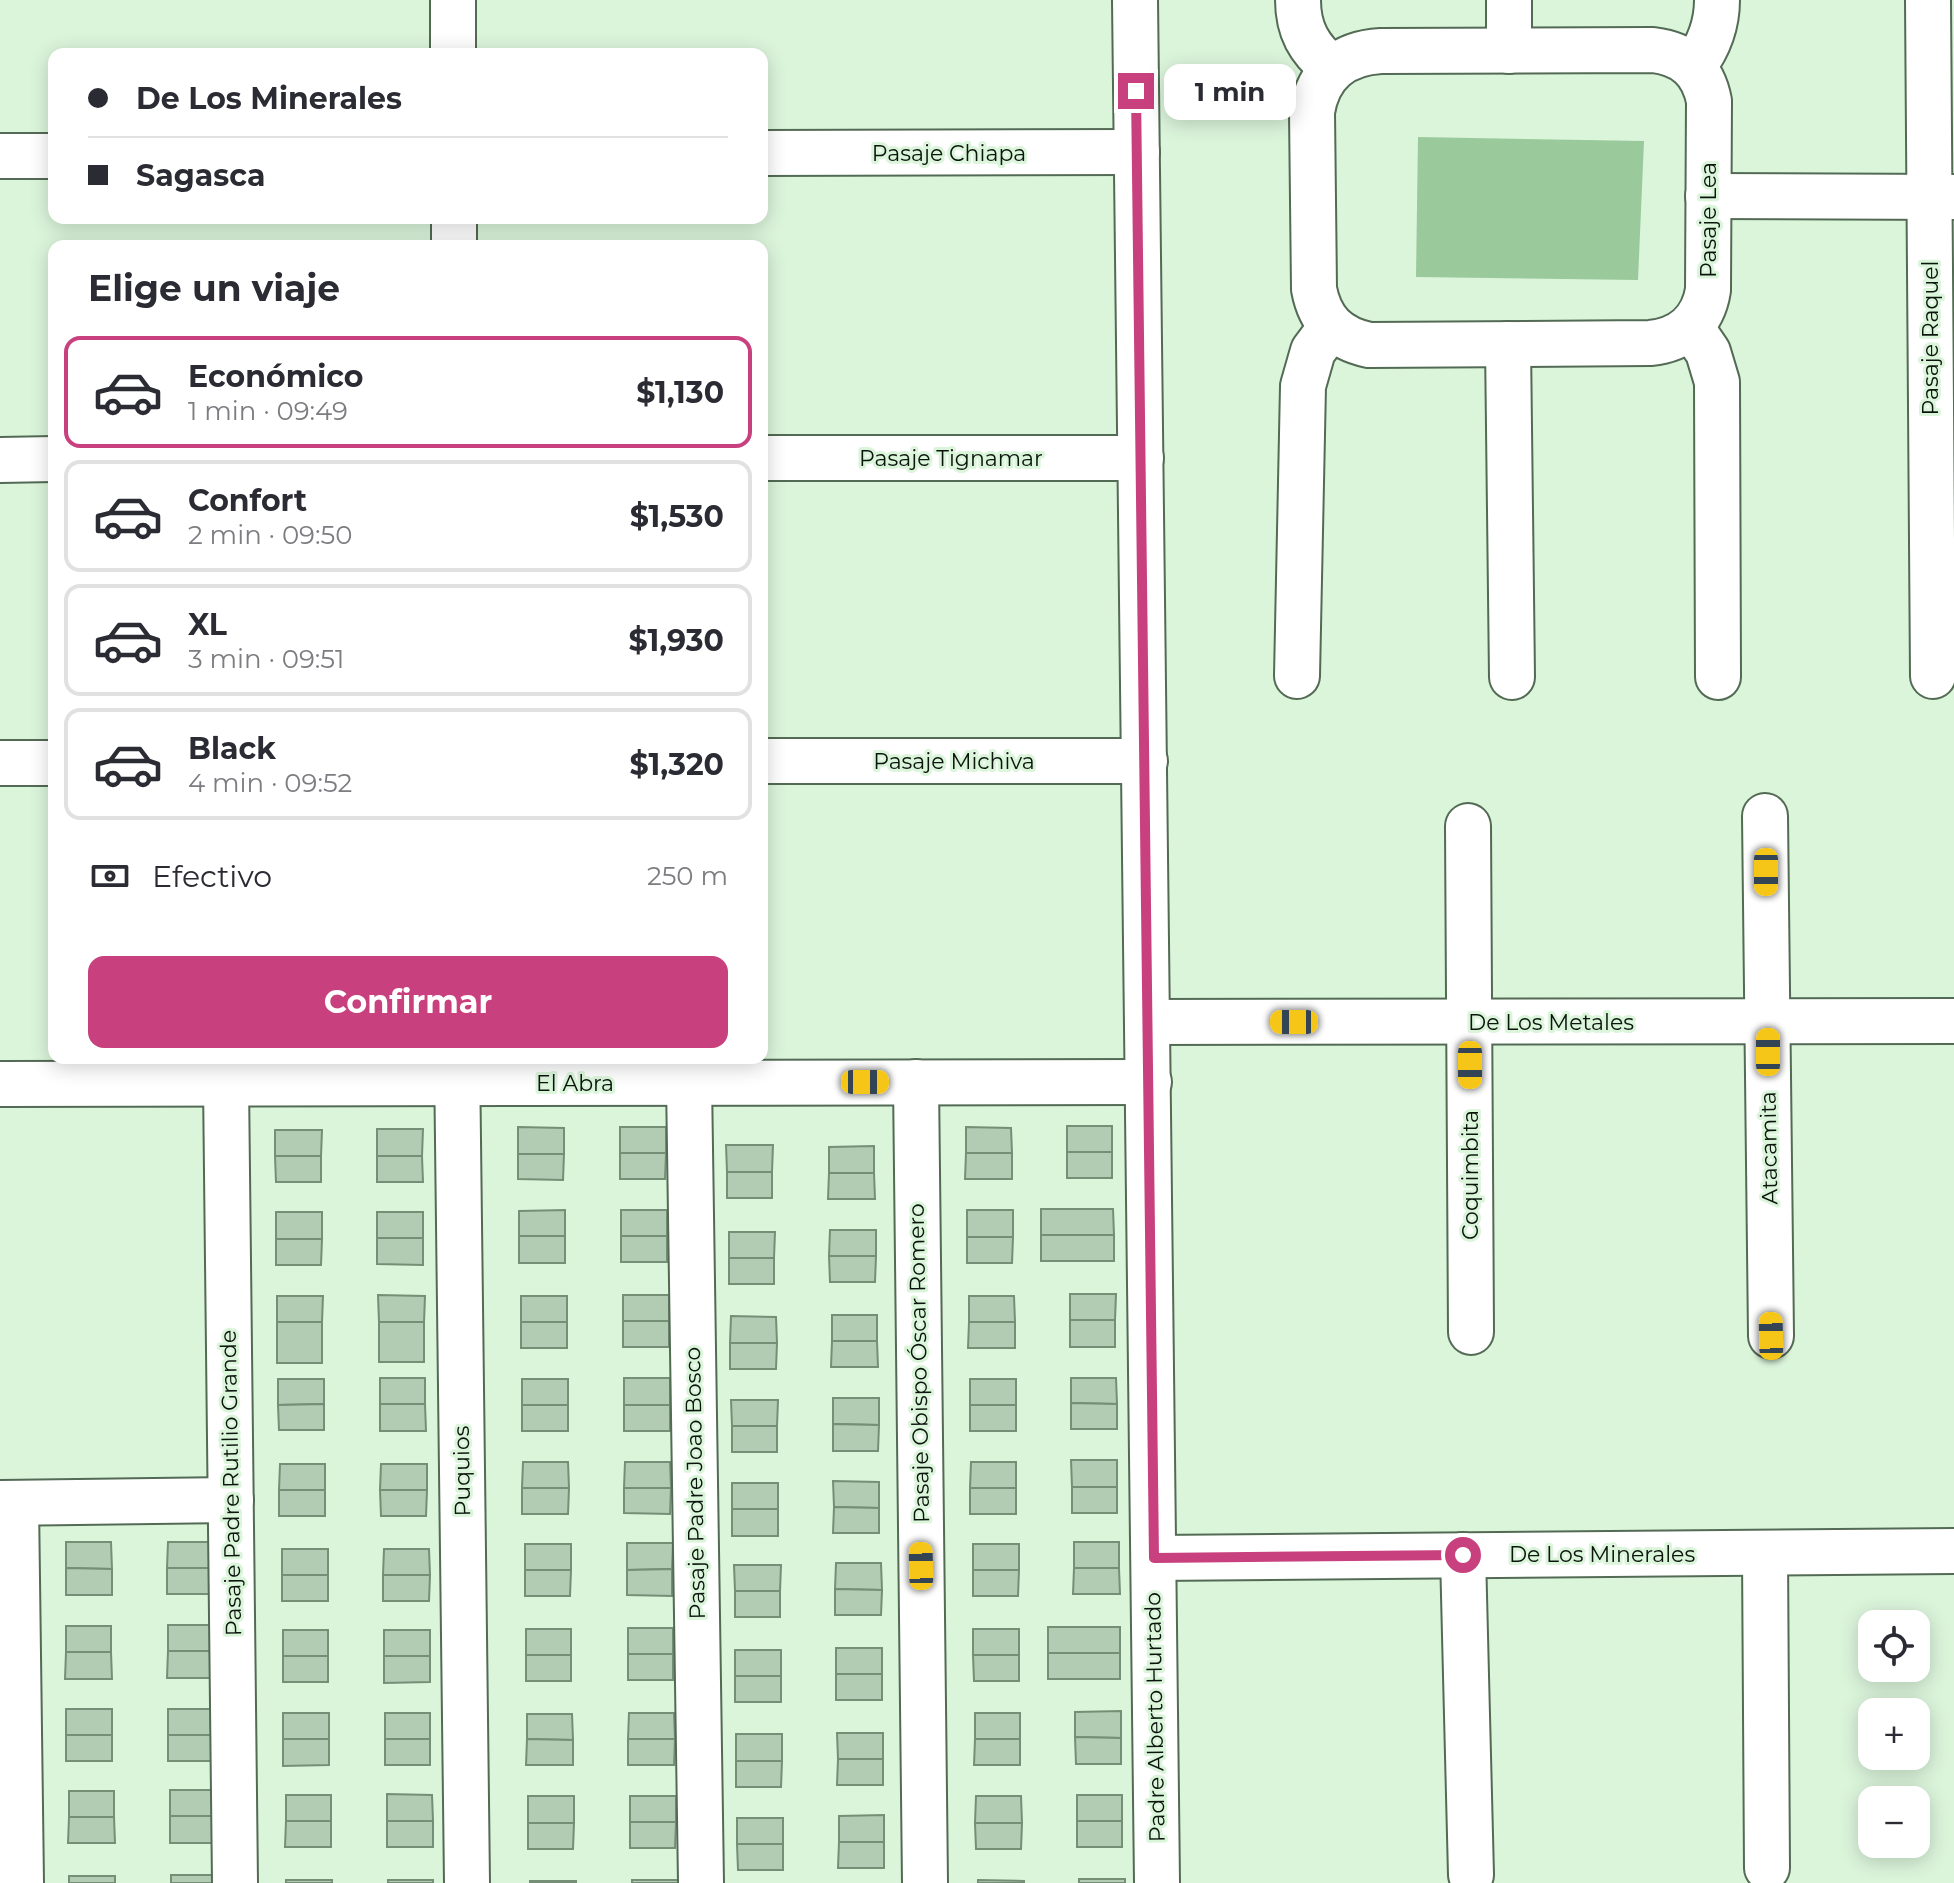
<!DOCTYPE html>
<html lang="es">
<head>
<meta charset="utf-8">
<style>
	:root { --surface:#fff; --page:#f7f7f7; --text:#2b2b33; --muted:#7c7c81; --line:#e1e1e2; --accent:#c8417e }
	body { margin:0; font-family:Montserrat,sans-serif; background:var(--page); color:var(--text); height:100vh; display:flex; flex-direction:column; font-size:30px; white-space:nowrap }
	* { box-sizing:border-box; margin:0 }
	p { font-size:26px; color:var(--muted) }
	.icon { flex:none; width:44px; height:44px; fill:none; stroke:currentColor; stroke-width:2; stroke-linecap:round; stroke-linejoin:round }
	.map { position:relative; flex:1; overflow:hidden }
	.panel { position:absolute; left:48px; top:240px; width:720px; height:824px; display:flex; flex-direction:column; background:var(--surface); border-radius:16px; box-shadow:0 4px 20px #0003 }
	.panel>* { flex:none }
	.guide { position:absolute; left:48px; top:48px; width:720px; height:176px; border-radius:16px; box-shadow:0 4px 20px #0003; display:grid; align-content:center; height:176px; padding:0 40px; background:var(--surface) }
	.buttons { position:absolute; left:1858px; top:1610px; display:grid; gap:16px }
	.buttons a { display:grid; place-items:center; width:72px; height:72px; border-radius:16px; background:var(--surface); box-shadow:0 4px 20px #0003; font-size:40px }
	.end { position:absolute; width:36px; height:36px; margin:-18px; border:10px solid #c8417e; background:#fff; box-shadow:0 0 0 4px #fff }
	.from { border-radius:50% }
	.bubble { position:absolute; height:56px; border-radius:16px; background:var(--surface); box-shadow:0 4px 20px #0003; font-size:26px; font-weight:700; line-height:56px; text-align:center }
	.car { position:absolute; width:24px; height:48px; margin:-24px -12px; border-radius:10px; box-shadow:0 0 6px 2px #0007; background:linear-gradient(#f5c518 24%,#345 0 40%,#f5c518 0 76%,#345 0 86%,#f5c518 0) }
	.guide b { display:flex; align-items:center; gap:28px; height:76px; font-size:30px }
	.guide b+b { border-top:2px solid var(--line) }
	.guide i { width:20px; height:20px; background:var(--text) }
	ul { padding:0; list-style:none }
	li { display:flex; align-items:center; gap:24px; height:112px; margin:0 16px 12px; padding:0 24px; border:4px solid var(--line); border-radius:16px }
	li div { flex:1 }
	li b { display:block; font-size:30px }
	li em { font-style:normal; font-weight:700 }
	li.current { border-color:var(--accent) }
	li>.icon { width:72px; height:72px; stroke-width:1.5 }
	h2 { padding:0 40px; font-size:36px; line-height:96px }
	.pay { display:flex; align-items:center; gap:20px; height:88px; padding:0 40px; font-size:30px }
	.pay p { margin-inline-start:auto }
	.cta { display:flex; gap:16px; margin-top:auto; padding:16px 40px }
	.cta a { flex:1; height:92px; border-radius:16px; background:var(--accent); color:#fff; font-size:32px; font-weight:700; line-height:92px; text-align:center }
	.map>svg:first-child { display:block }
	.green { fill:#9ac99c }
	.building { fill:#b2ccb3; stroke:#758e76; stroke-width:2 }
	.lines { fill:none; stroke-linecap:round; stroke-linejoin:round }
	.minor-casing { stroke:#536a54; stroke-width:48 }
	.minor { stroke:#fff; stroke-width:44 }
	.route { stroke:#c8417e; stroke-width:10 }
	.labels { text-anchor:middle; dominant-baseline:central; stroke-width:6; stroke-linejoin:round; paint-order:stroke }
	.street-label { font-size:22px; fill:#0c150d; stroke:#dbf5db }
</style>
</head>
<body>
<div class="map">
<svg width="1954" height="1883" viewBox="0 0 1954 1883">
	<rect width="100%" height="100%" fill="#dbf5db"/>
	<path class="green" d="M 1418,137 L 1644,141 L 1638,280 L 1416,277 Z"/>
	<g class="building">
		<rect x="1067" y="1126" width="45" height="26"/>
		<path d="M 518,1127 L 564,1128 L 564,1154 L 518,1154 Z"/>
		<rect x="620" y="1127" width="46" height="26"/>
		<path d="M 966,1127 L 1011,1128 L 1012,1153 L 966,1153 Z"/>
		<path d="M 377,1129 L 423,1129 L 422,1156 L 377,1156 Z"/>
		<path d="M 275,1130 L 322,1130 L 321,1156 L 275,1156 Z"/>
		<path d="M 726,1145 L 773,1145 L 772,1172 L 727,1172 Z"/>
		<path d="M 874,1146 L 874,1173 L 829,1173 L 829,1147 Z"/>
		<rect x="1067" y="1152" width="45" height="26"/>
		<path d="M 620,1153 L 666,1153 L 665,1179 L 620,1179 Z"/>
		<path d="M 966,1153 L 1012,1153 L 1012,1179 L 965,1179 Z"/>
		<path d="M 518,1154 L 564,1154 L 563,1180 L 518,1179 Z"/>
		<path d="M 275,1156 L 321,1156 L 321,1182 L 276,1182 Z"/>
		<path d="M 377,1156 L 422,1156 L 423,1182 L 377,1182 Z"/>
		<rect x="727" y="1172" width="45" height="26"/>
		<path d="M 829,1173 L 874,1173 L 875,1199 L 828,1199 Z"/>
		<path d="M 1041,1209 L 1113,1209 L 1114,1235 L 1041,1235 Z"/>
		<path d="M 565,1210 L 565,1236 L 519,1236 L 519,1211 Z"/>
		<rect x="621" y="1210" width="46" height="26"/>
		<rect x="967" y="1210" width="46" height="27"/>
		<rect x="276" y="1212" width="46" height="27"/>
		<rect x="377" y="1212" width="46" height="26"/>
		<path d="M 830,1230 L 876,1230 L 876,1256 L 829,1256 Z"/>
		<path d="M 729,1232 L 775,1232 L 774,1258 L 729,1258 Z"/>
		<rect x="1041" y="1235" width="73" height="26"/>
		<rect x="519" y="1236" width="46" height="27"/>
		<rect x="621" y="1236" width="46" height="26"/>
		<path d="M 967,1237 L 1013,1237 L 1012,1263 L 967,1263 Z"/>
		<path d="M 377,1238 L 423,1238 L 423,1265 L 377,1264 Z"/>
		<path d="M 276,1239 L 322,1239 L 321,1265 L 276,1265 Z"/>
		<path d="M 829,1256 L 876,1256 L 875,1282 L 830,1282 Z"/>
		<rect x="729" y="1258" width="45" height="26"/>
		<path d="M 1070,1294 L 1116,1294 L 1115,1320 L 1070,1320 Z"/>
		<path d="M 378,1295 L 425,1296 L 424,1322 L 379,1322 Z"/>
		<rect x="623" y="1295" width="46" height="26"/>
		<path d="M 277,1296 L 323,1296 L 322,1322 L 277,1322 Z"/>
		<rect x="521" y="1296" width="46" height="26"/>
		<path d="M 969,1296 L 1014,1296 L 1015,1322 L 969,1322 Z"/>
		<rect x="832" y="1315" width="45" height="26"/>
		<path d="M 731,1316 L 776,1317 L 777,1343 L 730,1343 Z"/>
		<rect x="1070" y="1320" width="45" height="27"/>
		<rect x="623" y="1321" width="46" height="26"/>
		<rect x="277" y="1322" width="45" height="41"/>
		<rect x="379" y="1322" width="45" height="40"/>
		<rect x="521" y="1322" width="46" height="26"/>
		<path d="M 969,1322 L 1015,1322 L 1015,1348 L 968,1348 Z"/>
		<path d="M 832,1341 L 877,1341 L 878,1367 L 831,1367 Z"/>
		<path d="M 730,1343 L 777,1343 L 776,1369 L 730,1369 Z"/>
		<rect x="380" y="1378" width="45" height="26"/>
		<rect x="624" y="1378" width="46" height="27"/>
		<path d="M 1071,1378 L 1116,1378 L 1117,1404 L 1071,1403 Z"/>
		<path d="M 278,1379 L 324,1379 L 324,1404 L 278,1405 Z"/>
		<rect x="522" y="1379" width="46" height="26"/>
		<rect x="970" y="1379" width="46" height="26"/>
		<path d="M 833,1398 L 879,1398 L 879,1425 L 833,1424 Z"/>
		<path d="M 731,1400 L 778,1400 L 777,1426 L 732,1426 Z"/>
		<path d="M 1071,1403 L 1117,1404 L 1117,1429 L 1071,1429 Z"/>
		<path d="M 324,1404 L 324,1430 L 279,1430 L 278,1405 Z"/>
		<path d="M 380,1404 L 425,1404 L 426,1431 L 380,1431 Z"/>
		<rect x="522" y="1405" width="46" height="26"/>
		<rect x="624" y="1405" width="46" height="26"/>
		<rect x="970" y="1405" width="46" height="26"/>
		<path d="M 833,1424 L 879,1425 L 878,1451 L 833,1451 Z"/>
		<rect x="732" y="1426" width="45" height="26"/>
		<path d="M 1071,1460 L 1117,1460 L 1117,1487 L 1072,1487 Z"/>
		<path d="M 523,1462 L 568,1462 L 569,1488 L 522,1488 Z"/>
		<path d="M 625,1462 L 670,1462 L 671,1488 L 624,1488 Z"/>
		<path d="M 971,1462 L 1016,1462 L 1016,1488 L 970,1488 Z"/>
		<path d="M 280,1464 L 325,1464 L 325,1490 L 279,1490 Z"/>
		<path d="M 381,1464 L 427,1464 L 427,1490 L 380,1490 Z"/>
		<path d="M 833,1481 L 879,1482 L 879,1508 L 834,1507 Z"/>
		<rect x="732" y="1483" width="46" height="26"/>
		<rect x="1072" y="1487" width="45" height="26"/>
		<path d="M 522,1488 L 569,1488 L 568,1514 L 522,1514 Z"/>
		<path d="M 624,1488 L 671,1488 L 670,1514 L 624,1513 Z"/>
		<rect x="970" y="1488" width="46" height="26"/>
		<rect x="279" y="1490" width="46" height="26"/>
		<path d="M 380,1490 L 427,1490 L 426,1516 L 381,1516 Z"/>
		<path d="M 834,1507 L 879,1508 L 879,1533 L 833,1533 Z"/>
		<rect x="732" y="1509" width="46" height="27"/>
		<path d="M 66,1542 L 111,1542 L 112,1569 L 66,1568 Z"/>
		<path d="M 168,1542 L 213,1542 L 213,1568 L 167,1568 Z"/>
		<rect x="1074" y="1542" width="45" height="26"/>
		<path d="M 627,1543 L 673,1543 L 672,1569 L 627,1570 Z"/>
		<rect x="525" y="1544" width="46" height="26"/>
		<rect x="973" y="1544" width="46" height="26"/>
		<rect x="282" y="1549" width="46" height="26"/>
		<path d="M 384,1549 L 429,1549 L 430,1575 L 383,1575 Z"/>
		<path d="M 836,1563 L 881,1563 L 882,1590 L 835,1589 Z"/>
		<path d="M 734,1565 L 781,1565 L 780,1591 L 735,1591 Z"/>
		<path d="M 66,1568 L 112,1569 L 112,1595 L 66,1595 Z"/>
		<rect x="167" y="1568" width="46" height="26"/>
		<path d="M 1074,1568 L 1119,1568 L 1120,1594 L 1073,1594 Z"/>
		<path d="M 672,1569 L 672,1596 L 627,1595 L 627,1570 Z"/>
		<path d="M 525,1570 L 571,1570 L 570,1596 L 525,1596 Z"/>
		<path d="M 973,1570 L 1019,1570 L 1018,1596 L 973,1596 Z"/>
		<rect x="282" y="1575" width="46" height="26"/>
		<path d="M 383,1575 L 430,1575 L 429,1601 L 383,1601 Z"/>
		<path d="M 835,1589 L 882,1590 L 881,1615 L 835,1615 Z"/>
		<rect x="735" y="1591" width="45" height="26"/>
		<rect x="168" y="1625" width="45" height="26"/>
		<rect x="66" y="1626" width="45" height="26"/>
		<rect x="1048" y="1627" width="72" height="26"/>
		<rect x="628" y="1628" width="45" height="26"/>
		<rect x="526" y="1629" width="45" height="26"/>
		<rect x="973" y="1629" width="46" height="26"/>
		<rect x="283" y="1630" width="45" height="26"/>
		<rect x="384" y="1630" width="46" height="26"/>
		<rect x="836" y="1648" width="46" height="26"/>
		<rect x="735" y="1650" width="46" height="26"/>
		<path d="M 168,1651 L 213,1651 L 213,1678 L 167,1678 Z"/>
		<path d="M 66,1652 L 111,1652 L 112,1679 L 65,1679 Z"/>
		<rect x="1048" y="1653" width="72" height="26"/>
		<rect x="628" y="1654" width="45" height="26"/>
		<rect x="526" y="1655" width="45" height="26"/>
		<path d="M 973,1655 L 1019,1655 L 1019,1681 L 974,1681 Z"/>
		<rect x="283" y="1656" width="45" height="26"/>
		<path d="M 384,1656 L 430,1656 L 430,1682 L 384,1683 Z"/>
		<rect x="836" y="1674" width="46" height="26"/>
		<rect x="735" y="1676" width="46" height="26"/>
		<rect x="66" y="1709" width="46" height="26"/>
		<path d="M 168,1709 L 213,1709 L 214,1735 L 168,1735 Z"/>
		<path d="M 1121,1711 L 1121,1738 L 1075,1737 L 1075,1712 Z"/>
		<rect x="283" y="1713" width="46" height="26"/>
		<rect x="385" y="1713" width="45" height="26"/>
		<path d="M 629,1713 L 674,1713 L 675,1739 L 628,1739 Z"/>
		<rect x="975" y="1713" width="45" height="26"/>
		<path d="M 527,1714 L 572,1714 L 573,1740 L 527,1739 Z"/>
		<path d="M 837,1733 L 883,1733 L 883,1759 L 838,1759 Z"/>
		<rect x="736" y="1734" width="46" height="27"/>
		<rect x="66" y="1735" width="46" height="26"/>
		<rect x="168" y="1735" width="46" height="26"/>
		<path d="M 1075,1737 L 1121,1738 L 1121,1764 L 1076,1764 Z"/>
		<path d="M 283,1739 L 329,1739 L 329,1765 L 283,1766 Z"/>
		<rect x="385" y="1739" width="45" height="26"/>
		<path d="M 527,1739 L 573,1740 L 573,1765 L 526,1765 Z"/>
		<path d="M 628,1739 L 675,1739 L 674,1765 L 628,1765 Z"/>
		<path d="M 975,1739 L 1020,1739 L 1020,1765 L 974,1765 Z"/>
		<path d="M 838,1759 L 883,1759 L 883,1785 L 837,1785 Z"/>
		<path d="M 736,1761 L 782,1761 L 781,1787 L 736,1787 Z"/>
		<rect x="170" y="1790" width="46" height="26"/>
		<rect x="69" y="1791" width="45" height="26"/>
		<path d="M 387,1794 L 432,1795 L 433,1821 L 387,1821 Z"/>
		<rect x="286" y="1795" width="45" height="26"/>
		<rect x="1077" y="1795" width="45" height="26"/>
		<rect x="528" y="1796" width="46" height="27"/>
		<rect x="630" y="1796" width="46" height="26"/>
		<path d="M 976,1796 L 1021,1796 L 1022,1823 L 975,1823 Z"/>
		<path d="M 884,1815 L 884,1842 L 839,1842 L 839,1816 Z"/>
		<rect x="170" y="1816" width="46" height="27"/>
		<path d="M 69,1817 L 114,1817 L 115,1843 L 68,1843 Z"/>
		<rect x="737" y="1818" width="46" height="26"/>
		<path d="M 286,1821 L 331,1821 L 331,1847 L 285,1847 Z"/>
		<rect x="387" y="1821" width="46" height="26"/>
		<rect x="1077" y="1821" width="45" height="26"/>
		<path d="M 630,1822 L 676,1822 L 675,1848 L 630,1848 Z"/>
		<path d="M 528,1823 L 574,1823 L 573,1849 L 528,1849 Z"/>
		<path d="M 975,1823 L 1022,1823 L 1021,1849 L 976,1849 Z"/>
		<path d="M 839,1842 L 884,1842 L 884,1868 L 838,1868 Z"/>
		<path d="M 737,1844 L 783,1844 L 783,1870 L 738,1870 Z"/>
		<rect x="171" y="1875" width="46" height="8"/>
		<rect x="69" y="1876" width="46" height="7"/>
		<rect x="1079" y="1879" width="46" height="4"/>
		<rect x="286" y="1880" width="46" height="3"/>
		<rect x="388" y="1880" width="45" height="3"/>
		<rect x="632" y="1880" width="46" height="3"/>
		<path d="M 978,1880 L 1024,1881 L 1024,1883 L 978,1883 Z"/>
		<rect x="530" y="1881" width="46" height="2"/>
	</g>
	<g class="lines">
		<g class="minor-casing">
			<g id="minor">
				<path d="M 453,0 L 453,54"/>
				<path d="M 1135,0 L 1157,1883"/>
				<path d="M 1298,0 C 1298,30 1309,49 1332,68"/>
				<path d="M 1509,0 L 1509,51"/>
				<path d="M 1928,0 L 1933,676"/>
				<path d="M 1653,50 C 1685,54 1703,70 1709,101 L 1708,290 C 1703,322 1682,340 1650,343 L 1369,345 C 1337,338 1320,321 1314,289 L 1312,112 C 1318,73 1343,53 1381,51 Z"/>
				<path d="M 1694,66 C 1709,46 1717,25 1717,0"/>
				<path d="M 762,153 L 1137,152"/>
				<path d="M 0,156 L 54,156"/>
				<path d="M 1708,196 L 1954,197"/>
				<path d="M 454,218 L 454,246"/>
				<path d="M 1691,327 L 1708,352 L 1717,382 L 1718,677"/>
				<path d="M 1508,344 L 1512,677"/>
				<path d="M 762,458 L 1141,458"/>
				<path d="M 0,460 L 54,459"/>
				<path d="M 1297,676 L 1303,386 L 1313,351 L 1331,327"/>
				<path d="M 762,761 L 1145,761"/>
				<path d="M 0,763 L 54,763"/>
				<path d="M 1765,816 L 1771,1336"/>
				<path d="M 1468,826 L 1471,1332"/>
				<path d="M 1148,1022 L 1954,1021"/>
				<path d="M 457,1058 L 467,1883"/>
				<path d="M 689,1082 L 701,1883"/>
				<path d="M 916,1082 L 925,1883"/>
				<path d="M 226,1083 L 235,1883"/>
				<path d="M 0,1084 L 1149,1082"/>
				<path d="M 0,1503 L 231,1500"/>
				<path d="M 16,1503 L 21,1883"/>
				<path d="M 1765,1553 L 1767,1868"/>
				<path d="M 1463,1555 L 1471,1875"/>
				<path d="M 1154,1558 L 1954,1551"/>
			</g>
		</g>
		<use href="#minor" class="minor"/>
	</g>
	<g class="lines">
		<path class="route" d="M 1136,91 L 1154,1558 L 1463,1555"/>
	</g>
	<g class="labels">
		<g class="street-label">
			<text x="949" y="153">Pasaje Chiapa</text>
			<text transform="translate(1708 220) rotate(-90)">Pasaje Lea</text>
			<text transform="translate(1930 338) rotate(-90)">Pasaje Raquel</text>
			<text x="951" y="458">Pasaje Tignamar</text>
			<text x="954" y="761">Pasaje Michiva</text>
			<text x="1551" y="1022">De Los Metales</text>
			<text x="575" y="1083">El Abra</text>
			<text transform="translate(1769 1148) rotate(-91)">Atacamita</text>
			<text transform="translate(1470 1175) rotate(-90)">Coquimbita</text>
			<text transform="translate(919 1363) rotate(-91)">Pasaje Obispo Óscar Romero</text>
			<text transform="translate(462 1471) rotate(-91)">Puquios</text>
			<text transform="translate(231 1483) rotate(-91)">Pasaje Padre Rutilio Grande</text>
			<text transform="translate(695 1483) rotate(-91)">Pasaje Padre Joao Bosco</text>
			<text x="1602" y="1554">De Los Minerales</text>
			<text transform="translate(1155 1717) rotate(-91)">Padre Alberto Hurtado</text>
		</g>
	</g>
</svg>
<div class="buttons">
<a><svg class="icon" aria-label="locate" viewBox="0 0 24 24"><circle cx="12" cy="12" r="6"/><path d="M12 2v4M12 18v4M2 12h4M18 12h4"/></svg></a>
<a>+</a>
<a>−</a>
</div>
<i class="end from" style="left:1463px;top:1555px"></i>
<i class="end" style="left:1136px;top:91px"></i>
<div class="bubble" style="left:1164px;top:64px;width:132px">1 min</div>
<i class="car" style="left:1766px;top:872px;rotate:180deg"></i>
<i class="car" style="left:1294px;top:1022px;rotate:270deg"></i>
<i class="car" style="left:1768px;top:1052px;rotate:0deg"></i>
<i class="car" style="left:1470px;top:1065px;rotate:180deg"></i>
<i class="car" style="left:865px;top:1082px;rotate:90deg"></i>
<i class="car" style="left:1771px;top:1336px;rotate:359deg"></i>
<i class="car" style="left:921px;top:1566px;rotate:359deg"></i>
<div class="guide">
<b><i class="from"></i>De Los Minerales</b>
<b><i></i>Sagasca</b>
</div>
<section class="panel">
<h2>Elige un viaje</h2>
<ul>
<li class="current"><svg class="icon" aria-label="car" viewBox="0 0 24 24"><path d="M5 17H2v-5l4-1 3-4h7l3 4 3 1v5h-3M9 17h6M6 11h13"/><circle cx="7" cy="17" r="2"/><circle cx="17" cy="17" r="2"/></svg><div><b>Económico</b><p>1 min · 09:49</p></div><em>$1,130</em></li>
<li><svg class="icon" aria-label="car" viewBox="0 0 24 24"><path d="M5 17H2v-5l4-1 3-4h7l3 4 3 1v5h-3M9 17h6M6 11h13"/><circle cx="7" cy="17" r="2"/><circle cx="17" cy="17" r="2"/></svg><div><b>Confort</b><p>2 min · 09:50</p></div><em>$1,530</em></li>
<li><svg class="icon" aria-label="car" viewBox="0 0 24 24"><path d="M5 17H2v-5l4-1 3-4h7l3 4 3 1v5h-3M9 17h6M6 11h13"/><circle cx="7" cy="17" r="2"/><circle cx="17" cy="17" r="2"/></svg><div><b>XL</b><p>3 min · 09:51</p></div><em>$1,930</em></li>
<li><svg class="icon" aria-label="car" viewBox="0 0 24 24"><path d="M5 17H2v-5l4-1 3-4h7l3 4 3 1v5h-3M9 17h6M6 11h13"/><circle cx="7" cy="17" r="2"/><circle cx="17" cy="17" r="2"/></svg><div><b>Black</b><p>4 min · 09:52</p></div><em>$1,320</em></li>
</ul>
<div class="pay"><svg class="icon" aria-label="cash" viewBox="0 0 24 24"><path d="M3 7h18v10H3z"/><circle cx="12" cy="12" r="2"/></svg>Efectivo<p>250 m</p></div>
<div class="cta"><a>Confirmar</a></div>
</section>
</div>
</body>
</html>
